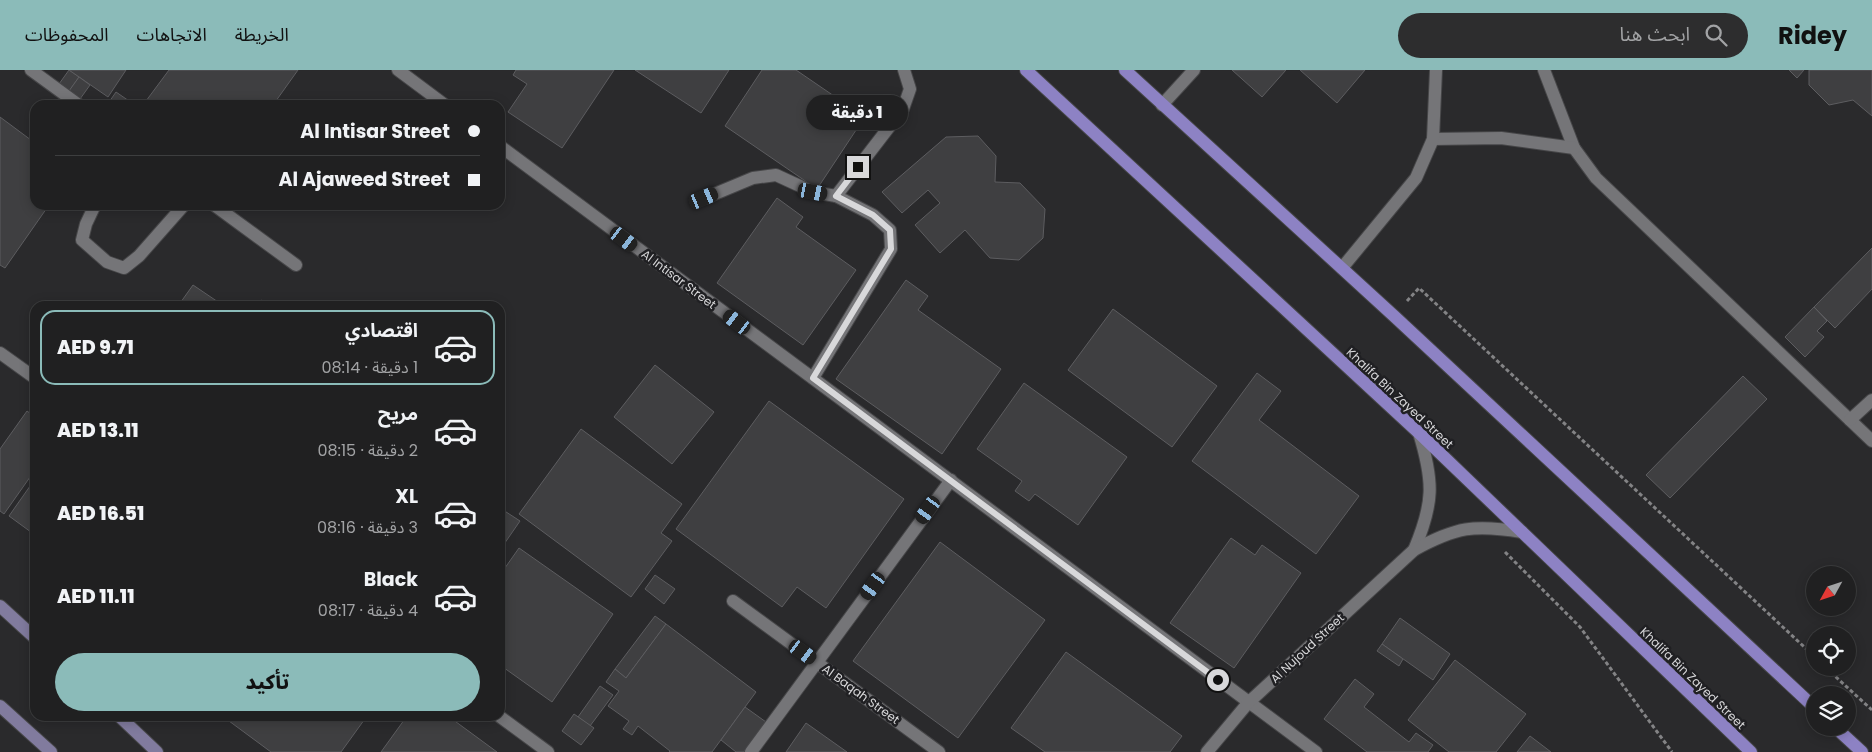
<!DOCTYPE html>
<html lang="ar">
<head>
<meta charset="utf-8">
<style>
	:root { --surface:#202021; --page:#2d2d2e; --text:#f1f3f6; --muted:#a2a3a5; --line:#3d3e3f; --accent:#8bbbb9 }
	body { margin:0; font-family:Poppins,"Noto Sans Arabic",sans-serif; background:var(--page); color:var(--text); direction:rtl; height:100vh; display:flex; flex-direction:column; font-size:19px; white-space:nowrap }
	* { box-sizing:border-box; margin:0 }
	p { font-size:16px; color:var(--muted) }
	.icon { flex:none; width:28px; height:28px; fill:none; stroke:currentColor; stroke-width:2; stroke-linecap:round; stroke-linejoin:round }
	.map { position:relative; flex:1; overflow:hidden; direction:ltr }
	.panel { position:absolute; left:30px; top:231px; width:475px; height:420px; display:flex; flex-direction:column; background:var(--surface); border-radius:15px; box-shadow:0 2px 12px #0003,0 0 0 1px var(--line); direction:rtl }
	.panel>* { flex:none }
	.hud { position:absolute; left:30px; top:30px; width:475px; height:110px; border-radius:15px; box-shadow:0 2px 12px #0003,0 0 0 1px var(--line); direction:rtl; display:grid; align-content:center; height:110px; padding:0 25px; background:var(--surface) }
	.needle { width:32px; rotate:230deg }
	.tools { position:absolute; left:1806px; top:496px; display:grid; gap:10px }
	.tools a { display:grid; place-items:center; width:50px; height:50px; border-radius:50%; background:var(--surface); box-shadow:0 2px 12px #0003,0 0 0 1px var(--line); font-size:25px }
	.end { position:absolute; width:22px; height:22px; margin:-11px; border:6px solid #d8d8da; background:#111; box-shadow:0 0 0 2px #111 }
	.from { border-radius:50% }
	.bubble { position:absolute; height:35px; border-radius:18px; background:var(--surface); box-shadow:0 2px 12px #0003,0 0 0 1px var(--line); font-size:16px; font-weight:800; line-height:35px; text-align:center; direction:rtl }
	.car { position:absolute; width:15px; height:30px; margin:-15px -8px; border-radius:6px; box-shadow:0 0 4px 1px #0007; background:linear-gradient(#222 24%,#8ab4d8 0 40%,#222 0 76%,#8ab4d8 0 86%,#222 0) }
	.hud b { display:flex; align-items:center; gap:18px; height:48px; font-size:19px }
	.hud b+b { border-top:1px solid var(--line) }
	.hud i { width:12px; height:12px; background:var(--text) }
	ul { padding:9px 0 0; list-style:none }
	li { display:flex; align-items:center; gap:15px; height:75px; margin:0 10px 8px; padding:0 15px; border:2px solid transparent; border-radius:15px }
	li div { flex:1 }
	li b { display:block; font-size:19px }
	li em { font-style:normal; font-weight:800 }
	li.active { border-color:var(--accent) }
	li>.icon { width:45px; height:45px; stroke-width:1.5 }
	.button { display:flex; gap:10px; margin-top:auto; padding:10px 25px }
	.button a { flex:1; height:58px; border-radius:30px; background:var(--accent); color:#111; font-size:20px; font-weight:800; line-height:58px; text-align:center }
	header { display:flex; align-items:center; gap:30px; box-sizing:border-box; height:70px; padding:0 25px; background:var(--accent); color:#111 }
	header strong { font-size:24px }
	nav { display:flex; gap:28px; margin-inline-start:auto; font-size:18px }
	.search { width:350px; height:45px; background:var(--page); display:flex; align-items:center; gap:12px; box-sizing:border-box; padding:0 18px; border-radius:28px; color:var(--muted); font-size:19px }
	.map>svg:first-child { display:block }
	.building { fill:#3f3f41; stroke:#5d5d60 }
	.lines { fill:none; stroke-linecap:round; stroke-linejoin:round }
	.lane-casing { stroke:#464648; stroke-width:14 }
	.street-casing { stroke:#464648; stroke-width:14 }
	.secondary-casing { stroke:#464648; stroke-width:14 }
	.primary-casing { stroke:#464648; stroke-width:14 }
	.path { stroke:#838385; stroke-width:3; stroke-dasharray:4 2.5; stroke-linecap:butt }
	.lane { stroke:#757578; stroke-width:12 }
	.street { stroke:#757578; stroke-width:12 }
	.secondary { stroke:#817b9e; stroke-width:12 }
	.primary { stroke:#8d82c4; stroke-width:12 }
	.route { stroke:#d8d8da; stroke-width:6 }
	.labels { text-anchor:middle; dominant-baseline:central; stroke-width:5; stroke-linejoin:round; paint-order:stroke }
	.street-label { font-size:12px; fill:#d8d8da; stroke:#202023 }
</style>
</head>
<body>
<header>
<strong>Ridey</strong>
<div class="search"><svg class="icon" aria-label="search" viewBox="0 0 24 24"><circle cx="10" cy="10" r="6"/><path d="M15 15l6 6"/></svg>ابحث هنا</div>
<nav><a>الخريطة</a><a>الاتجاهات</a><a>المحفوظات</a></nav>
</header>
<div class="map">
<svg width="1872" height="682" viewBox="0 0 1872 682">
	<rect width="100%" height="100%" fill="#2a2a2c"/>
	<g class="building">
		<path d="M 69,0 L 79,7 L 69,21 L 59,14 Z"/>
		<path d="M 69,0 L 126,0 L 108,27 Z"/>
		<path d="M 169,0 L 298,0 L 273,35 L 143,35 Z"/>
		<path d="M 516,0 L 614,0 L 562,78 L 508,42 L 527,14 L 513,5 Z"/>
		<path d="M 635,0 L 729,0 L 701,43 Z"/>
		<path d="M 762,0 L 796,0 L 853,39 L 860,28 L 872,36 L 817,119 L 725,56 Z"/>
		<path d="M 1232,0 L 1286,0 L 1262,27 Z"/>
		<path d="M 1300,0 L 1365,0 L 1337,33 Z"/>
		<path d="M 1789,0 L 1804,0 L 1797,8 Z"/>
		<path d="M 1809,0 L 1872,0 L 1872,46 L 1853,30 L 1829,35 L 1809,15 Z"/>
		<path d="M 79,7 L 90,15 L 80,29 L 69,21 Z"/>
		<path d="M 116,22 L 132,33 L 131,35 L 107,35 Z"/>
		<path d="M 0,47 L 35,73 L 35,135 L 49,135 L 5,198 L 0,195 Z"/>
		<path d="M 978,66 L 996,86 L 995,112 L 1020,113 L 1045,139 L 1043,168 L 1019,190 L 990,188 L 965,160 L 940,183 L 915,155 L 940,133 L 928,120 L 902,143 L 882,122 L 946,67 Z"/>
		<path d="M 777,128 L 803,147 L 796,157 L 856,200 L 803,275 L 717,213 Z"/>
		<path d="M 1872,178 L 1872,219 L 1835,258 L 1814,237 Z"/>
		<path d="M 906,210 L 928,226 L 918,240 L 1001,299 L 942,384 L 836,309 Z"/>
		<path d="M 193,215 L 224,236 L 178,236 Z"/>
		<path d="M 261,230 L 270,236 L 257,236 Z"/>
		<path d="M 1814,237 L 1827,251 L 1817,261 L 1824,267 L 1805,287 L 1785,267 Z"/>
		<path d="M 1113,239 L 1217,316 L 1172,377 L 1068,300 Z"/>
		<path d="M 655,295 L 714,342 L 672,394 L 614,347 Z"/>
		<path d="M 1257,303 L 1281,321 L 1259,350 L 1359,426 L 1316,484 L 1192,391 Z"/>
		<path d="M 1743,306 L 1767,329 L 1670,428 L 1646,405 Z"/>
		<path d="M 1024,313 L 1127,387 L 1078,455 L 1035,424 L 1029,431 L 1015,421 L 1022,411 L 977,379 Z"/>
		<path d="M 769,331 L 904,429 L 826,538 L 797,517 L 782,537 L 676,459 Z"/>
		<path d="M 27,341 L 35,347 L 35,400 L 4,444 L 0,441 L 0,379 Z"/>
		<path d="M 581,359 L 682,434 L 661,463 L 672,471 L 631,527 L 519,444 Z"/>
		<path d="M 35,409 L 35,465 L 9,446 Z"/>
		<path d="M 500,438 L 520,451 L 500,480 Z"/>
		<path d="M 1231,468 L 1255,485 L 1262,475 L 1301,503 L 1234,598 L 1170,553 Z"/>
		<path d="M 940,472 L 1045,550 L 958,668 L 853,591 Z"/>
		<path d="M 519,478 L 613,544 L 552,632 L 500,595 L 500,505 Z"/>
		<path d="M 655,505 L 675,519 L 664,534 L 645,519 Z"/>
		<path d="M 655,546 L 666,554 L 626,608 L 615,599 Z"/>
		<path d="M 1400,548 L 1450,584 L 1433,610 L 1382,574 Z"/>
		<path d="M 666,554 L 756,622 L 712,682 L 669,682 L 670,681 L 638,656 L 632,665 L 623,659 L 629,651 L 608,636 L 619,621 L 606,612 L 615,599 L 626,608 Z"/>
		<path d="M 1382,574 L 1403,589 L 1399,596 L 1377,581 Z"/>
		<path d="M 1066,582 L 1182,666 L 1170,682 L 1045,682 L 1011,658 Z"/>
		<path d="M 1455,590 L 1526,644 L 1496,682 L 1449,682 L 1408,650 Z"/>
		<path d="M 1355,609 L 1374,624 L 1364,637 L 1409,672 L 1416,663 L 1433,675 L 1428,682 L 1367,682 L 1324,649 Z"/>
		<path d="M 600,616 L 613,625 L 590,656 L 578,647 Z"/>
		<path d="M 745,637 L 766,652 L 744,682 L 736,682 L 721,670 Z"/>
		<path d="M 574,644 L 594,658 L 581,675 L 562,661 Z"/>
		<path d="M 232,646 L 367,646 L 341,682 L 271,682 L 229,651 Z"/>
		<path d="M 407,646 L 448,646 L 497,682 L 381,682 Z"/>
		<path d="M 806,653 L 847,682 L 786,682 Z"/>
		<path d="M 1530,666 L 1551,682 L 1517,682 Z"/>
	</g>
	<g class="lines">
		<g class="lane-casing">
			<g id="lane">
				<path d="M 1544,0 L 1574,78 L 1596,108 L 1872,371"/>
				<path d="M 1162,35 L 1194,0"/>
				<path d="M 1433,69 L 1501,68 L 1574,78"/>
				<path d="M 705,128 L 753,108 L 776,105 L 813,122 L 836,126"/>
				<path d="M 95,135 L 86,154 L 82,170 L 107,192 L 124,198 L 139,186 L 184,135"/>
				<path d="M 1342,198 L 1416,108 L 1433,69 L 1436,0"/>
				<path d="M 1850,350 L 1872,330"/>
			</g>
		</g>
		<g class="street-casing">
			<g id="street">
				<path d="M 31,0 L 79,35"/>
				<path d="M 398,0 L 445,35"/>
				<path d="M 500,76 L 1316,682"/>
				<path d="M 214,135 L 296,195"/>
				<path d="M 0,283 L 35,308"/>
				<path d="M 813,308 L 891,179 L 890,160 L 873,145 L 836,126 L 903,39 L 910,19 L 904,0"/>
				<path d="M 1414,480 C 1434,433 1434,412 1419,363"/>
				<path d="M 733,531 L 939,682"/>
				<path d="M 499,646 L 548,682"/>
				<path d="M 751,682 L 951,410"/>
				<path d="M 1207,682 L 1248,633 L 1414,480 C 1456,457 1474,454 1522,462"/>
			</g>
		</g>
		<g class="secondary-casing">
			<g id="secondary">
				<path d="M 0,536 L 35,568"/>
				<path d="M 0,636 L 51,682"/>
				<path d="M 119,646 L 157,682"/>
			</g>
		</g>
		<g class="primary-casing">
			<g id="primary">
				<path d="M 1026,0 L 1419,363 L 1751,682"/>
				<path d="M 1125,0 L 1394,246 L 1815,638"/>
				<path d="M 1836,658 L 1862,682"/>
			</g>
		</g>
		<g class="path">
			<path d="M 1407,231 L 1419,218 L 1815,587"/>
			<path d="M 1505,482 L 1580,557 L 1672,682"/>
			<path d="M 1826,598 L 1872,640"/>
		</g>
		<use href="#lane" class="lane"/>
		<use href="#street" class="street"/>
		<use href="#secondary" class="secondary"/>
		<use href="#primary" class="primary"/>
	</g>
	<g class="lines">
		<path class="route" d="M 858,97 L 836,126 L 873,145 L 890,160 L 891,179 L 813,308 L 1218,610"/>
	</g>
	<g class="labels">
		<g class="street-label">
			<text transform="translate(679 209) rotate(37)">Al Intisar Street</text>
			<text transform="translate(1400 328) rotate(43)">Khalifa Bin Zayed Street</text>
			<text transform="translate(1307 578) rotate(-43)">Al Nujoud Street</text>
			<text transform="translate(1693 608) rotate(44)">Khalifa Bin Zayed Street</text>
			<text transform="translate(861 624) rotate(36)">Al Baqah Street</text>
		</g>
	</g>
</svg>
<div class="tools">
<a><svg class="needle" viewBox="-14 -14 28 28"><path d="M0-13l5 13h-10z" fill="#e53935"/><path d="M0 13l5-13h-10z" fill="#a2a3a5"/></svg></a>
<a><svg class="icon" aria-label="locate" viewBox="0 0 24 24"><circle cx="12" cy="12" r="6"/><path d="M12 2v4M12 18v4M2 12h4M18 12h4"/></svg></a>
<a><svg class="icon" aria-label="layers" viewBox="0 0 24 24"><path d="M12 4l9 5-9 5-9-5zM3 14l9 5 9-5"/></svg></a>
</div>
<i class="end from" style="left:1218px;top:610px"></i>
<i class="end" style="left:858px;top:97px"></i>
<div class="bubble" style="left:806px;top:25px;width:102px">1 دقيقة</div>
<i class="car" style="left:813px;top:122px;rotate:101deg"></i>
<i class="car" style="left:704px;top:128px;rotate:67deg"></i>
<i class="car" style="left:624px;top:169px;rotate:127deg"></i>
<i class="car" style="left:737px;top:252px;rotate:307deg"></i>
<i class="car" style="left:928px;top:440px;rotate:216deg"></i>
<i class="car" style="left:873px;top:516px;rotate:216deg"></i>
<i class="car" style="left:803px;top:582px;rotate:126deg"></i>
<div class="hud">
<b><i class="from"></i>Al Intisar Street</b>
<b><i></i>Al Ajaweed Street</b>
</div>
<section class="panel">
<ul>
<li class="active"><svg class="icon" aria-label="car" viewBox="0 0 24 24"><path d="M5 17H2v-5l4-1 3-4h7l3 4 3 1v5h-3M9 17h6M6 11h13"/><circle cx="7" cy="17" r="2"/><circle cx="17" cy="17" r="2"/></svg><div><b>اقتصادي</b><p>1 دقيقة · 08:14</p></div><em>AED 9.71</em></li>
<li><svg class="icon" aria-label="car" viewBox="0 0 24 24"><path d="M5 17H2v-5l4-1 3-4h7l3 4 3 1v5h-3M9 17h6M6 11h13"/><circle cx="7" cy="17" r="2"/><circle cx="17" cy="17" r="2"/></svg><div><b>مريح</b><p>2 دقيقة · 08:15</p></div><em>AED 13.11</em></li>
<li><svg class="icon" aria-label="car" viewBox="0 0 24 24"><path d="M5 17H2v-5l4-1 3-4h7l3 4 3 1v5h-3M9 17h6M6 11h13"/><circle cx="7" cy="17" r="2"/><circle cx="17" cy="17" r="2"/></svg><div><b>XL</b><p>3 دقيقة · 08:16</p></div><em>AED 16.51</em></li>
<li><svg class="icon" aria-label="car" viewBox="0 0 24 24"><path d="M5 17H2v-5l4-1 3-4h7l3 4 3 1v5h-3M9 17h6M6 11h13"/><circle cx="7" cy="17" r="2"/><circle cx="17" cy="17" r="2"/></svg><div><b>Black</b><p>4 دقيقة · 08:17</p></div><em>AED 11.11</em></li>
</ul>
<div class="button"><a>تأكيد</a></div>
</section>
</div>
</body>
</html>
